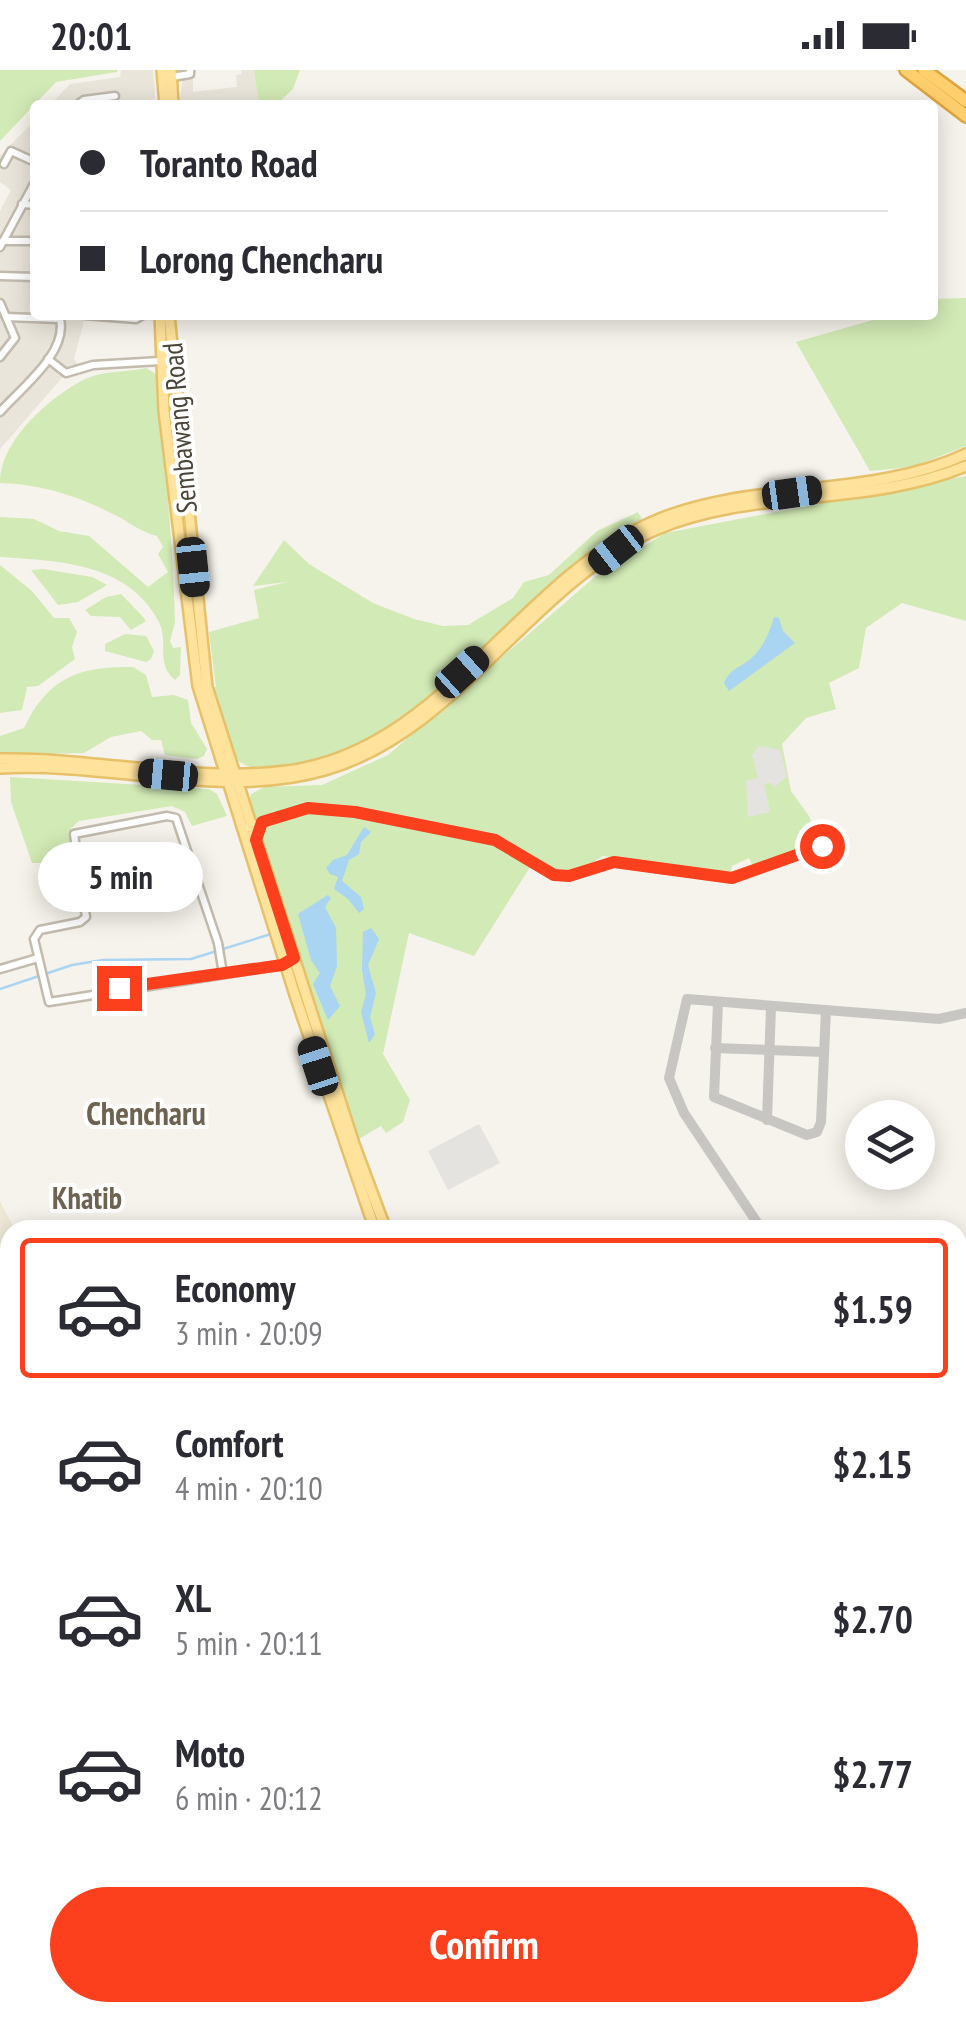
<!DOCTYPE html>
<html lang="en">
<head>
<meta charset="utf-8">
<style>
	:root { --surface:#fff; --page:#f7f7f7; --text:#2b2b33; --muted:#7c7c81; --line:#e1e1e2; --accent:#fc3f1d }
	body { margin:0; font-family:"PT Sans Narrow",sans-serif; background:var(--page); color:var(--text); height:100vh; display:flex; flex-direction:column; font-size:38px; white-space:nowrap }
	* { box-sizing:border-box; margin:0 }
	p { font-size:32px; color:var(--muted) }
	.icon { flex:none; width:55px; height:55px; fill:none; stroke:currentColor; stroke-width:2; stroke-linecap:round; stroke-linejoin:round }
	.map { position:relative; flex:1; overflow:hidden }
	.details { position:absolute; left:0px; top:1150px; width:968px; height:802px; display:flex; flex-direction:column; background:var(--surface); border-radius:30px 30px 0 0; box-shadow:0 5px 25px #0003 }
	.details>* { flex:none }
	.hud { position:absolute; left:30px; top:30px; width:908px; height:220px; border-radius:10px; box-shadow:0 5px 25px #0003; display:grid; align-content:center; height:220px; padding:0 50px; background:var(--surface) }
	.tools { position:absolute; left:845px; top:1030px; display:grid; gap:20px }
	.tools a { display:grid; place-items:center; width:90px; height:90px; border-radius:50%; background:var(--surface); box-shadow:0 5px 25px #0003; font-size:50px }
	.end { position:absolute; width:45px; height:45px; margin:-22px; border:12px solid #fc3f1d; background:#fff; box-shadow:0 0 0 5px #fff }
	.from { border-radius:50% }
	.bubble { position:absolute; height:70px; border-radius:35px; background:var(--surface); box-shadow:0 5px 25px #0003; font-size:32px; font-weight:700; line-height:70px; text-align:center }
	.car { position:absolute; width:30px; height:60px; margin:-30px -15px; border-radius:12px; box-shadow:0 0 8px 2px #0007; background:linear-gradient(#222 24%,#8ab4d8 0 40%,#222 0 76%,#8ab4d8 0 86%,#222 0) }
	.hud b { display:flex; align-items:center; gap:35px; height:95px; font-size:38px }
	.hud b+b { border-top:2px solid var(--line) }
	.hud i { width:25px; height:25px; background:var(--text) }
	ul { padding:18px 0 0; list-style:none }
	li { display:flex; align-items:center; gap:30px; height:140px; margin:0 20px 15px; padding:0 30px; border:5px solid transparent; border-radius:10px }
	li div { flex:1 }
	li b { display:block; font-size:38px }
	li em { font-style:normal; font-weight:700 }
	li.active { border-color:var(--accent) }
	li>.icon { width:90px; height:90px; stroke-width:1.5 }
	.button { display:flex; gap:20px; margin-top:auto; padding:20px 50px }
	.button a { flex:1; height:115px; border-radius:60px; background:var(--accent); color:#fff; font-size:40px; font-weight:700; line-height:115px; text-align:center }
	.status { display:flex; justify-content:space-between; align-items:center; height:70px; padding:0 50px; background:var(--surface); direction:ltr }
	.status svg { height:28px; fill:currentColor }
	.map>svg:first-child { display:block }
	.residential { fill:#eae5da }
	.education { fill:#efe8d6 }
	.green { fill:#d2eab5 }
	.parking { fill:#e5e3e0 }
	.water { fill:#a9d4f2 }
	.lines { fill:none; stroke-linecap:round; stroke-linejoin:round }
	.stream { stroke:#a9d4f2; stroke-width:2.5 }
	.taxiway { stroke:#c8c6c3; stroke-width:10 }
	.runway { stroke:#c8c6c3; stroke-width:25 }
	.minor-casing { stroke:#c2bbae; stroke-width:11 }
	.major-casing { stroke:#e6c16a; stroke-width:14 }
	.highway-casing { stroke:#e0a43c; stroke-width:16 }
	.minor { stroke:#fff; stroke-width:6 }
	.major { stroke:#ffe39c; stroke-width:9 }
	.highway { stroke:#ffcf6e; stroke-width:11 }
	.rail-casing { stroke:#9a9a9a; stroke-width:6 }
	.rail { stroke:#fff; stroke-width:2.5; stroke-dasharray:8; stroke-linecap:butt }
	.route { stroke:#fc3f1d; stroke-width:12 }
	.labels { text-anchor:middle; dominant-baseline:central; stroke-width:8; stroke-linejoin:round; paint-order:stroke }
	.street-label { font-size:28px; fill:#4b4439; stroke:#fff }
	.neighbourhood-label { font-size:30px; font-weight:bold; fill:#6e6250; stroke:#fff }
	.quarter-label { font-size:32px; font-weight:bold; fill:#6e6250; stroke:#fff }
</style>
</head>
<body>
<div class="status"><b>20:01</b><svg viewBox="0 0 49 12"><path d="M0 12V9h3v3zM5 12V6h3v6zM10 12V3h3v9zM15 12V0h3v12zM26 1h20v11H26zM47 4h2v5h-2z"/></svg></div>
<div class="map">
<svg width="966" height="1952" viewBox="0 0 966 1952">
	<rect width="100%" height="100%" fill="#f6f3ec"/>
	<g class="residential">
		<path d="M 121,0 L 153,0 L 155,29 L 119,35 L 117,24 L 116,35 L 50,35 L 70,14 L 120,7 Z"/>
		<path d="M 241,0 L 254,0 L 259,35 L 179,35 L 183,8 L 193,8 L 193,22 L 237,17 L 236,5 L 242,4 Z"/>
		<path d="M 35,50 L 35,245 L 154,245 L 154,251 L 85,247 L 74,289 L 78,295 L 60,310 L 0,379 L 0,141 L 11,120 L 0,112 L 0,86 Z"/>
		<path d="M 0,1355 L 10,1362 L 10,1518 L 0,1524 Z"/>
		<path d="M 0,1789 L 7,1789 L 10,1794 L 10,1942 L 74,1943 L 57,1952 L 0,1952 Z"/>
		<path d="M 766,1942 L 766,1952 L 549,1952 L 542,1943 Z"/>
		<path d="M 297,1943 L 451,1943 L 458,1952 L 303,1952 Z"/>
	</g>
	<path class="education" d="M 0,1131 L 15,1160 L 10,1160 L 10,1315 L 1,1331 Z"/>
	<g class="green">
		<path d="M 0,0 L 117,0 L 117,2 L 56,12 L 0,71 Z"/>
		<path d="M 254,0 L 300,0 L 293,19 L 276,35 L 259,35 Z"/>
		<path d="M 966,228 L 966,376 L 912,397 L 870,401 L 796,272 L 890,245 L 932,245 L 933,229 Z"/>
		<path d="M 146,298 L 156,304 C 164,387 173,469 175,552 L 170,571 L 173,578 L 181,577 L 180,605 L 175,610 C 155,593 169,573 159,552 C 128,492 57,491 0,487 L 0,447 L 34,449 L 59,461 L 89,466 L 148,517 L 168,502 L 158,484 L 163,477 L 157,466 C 140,462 130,452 115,445 C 78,426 41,414 0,413 C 0,370 50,327 85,309 C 104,300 126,303 146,298 Z"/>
		<path d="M 966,406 L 966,551 L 902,533 L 866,558 L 859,598 L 829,613 L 836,639 L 806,648 L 782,674 L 791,721 L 809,746 L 820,774 L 754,799 L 749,788 L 732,796 L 730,805 L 603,786 L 576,803 L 532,794 L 474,886 L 409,863 L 383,984 L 410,1030 L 403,1052 L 386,1063 L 381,1056 L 359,1069 L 250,741 L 250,725 L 264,717 L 322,715 L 388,685 L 596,506 L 665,463 Z"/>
		<path d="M 638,442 L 643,451 L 574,497 L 405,647 C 374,667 262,726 233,685 C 223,673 217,635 212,618 L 216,617 L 209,562 L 259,548 L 254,520 L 287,512 L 253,516 L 284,470 L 309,494 L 373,533 L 414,549 L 443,556 L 468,555 L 513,528 L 524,512 L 549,505 L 597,461 Z"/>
		<path d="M 0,495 L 32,521 L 54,548 L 69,548 L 77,562 L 72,577 L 75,589 L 38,616 L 27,617 L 22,640 L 0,643 Z"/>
		<path d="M 43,499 L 92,507 L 107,515 L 78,532 L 58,535 L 31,500 Z"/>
		<path d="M 121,524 L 143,547 L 146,551 L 131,560 L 120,547 L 91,546 L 85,540 L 106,527 Z"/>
		<path d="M 125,564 L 146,566 L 154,581 L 151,589 L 146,592 L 105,581 L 105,574 Z"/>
		<path d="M 133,597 L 146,605 L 152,627 L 174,625 L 188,630 L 191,653 L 207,679 L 204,686 L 197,689 L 165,685 L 161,670 L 152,670 L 141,661 L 111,667 L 84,683 L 0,685 L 0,666 L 24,658 C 48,608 78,596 133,597 Z"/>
		<path d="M 10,707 L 209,719 L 217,724 L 227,746 L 192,756 L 185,742 L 172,736 L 79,751 L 71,758 L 73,793 L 32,793 L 11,732 Z"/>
	</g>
	<g class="parking">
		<path d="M 759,676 L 780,680 L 787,706 L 774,718 L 771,713 L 764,714 L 770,742 L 748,747 L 746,711 L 758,708 L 752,685 Z"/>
		<path d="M 479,1054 L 500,1093 L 448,1120 L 428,1081 Z"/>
	</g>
	<g class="water">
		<path d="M 774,547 L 779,548 L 783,561 L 795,573 L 729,621 L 724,613 C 730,599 738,599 749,590 C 763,579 769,564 774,547 Z"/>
		<path d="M 364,757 L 371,762 L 361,772 L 359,784 L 349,790 L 342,811 L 361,827 L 364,839 L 359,843 L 348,829 L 334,819 L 338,807 L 330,804 L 326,798 L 333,790 L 347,785 Z"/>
		<path d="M 328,825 L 331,828 L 325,837 L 336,858 L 337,896 L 330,916 L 340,936 L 328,950 L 313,914 L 320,903 L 311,890 L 298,844 Z"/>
		<path d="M 371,858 L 379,869 L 368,895 L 376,923 L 370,947 L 375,964 L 369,973 L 361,942 L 366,925 L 362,900 L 363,862 Z"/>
	</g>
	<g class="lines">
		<g class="stream">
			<path d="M 0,919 L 72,895 L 103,890 L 191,889 L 271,864"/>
			<path d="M 0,1353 L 10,1361"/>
		</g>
		<g class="taxiway">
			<path d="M 718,933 L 714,1027 L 807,1065 L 817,1062 L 821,1052 L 826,940"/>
			<path d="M 715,978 L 824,982"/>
			<path d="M 767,1050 L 771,937"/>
			<path d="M 762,1160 L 684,1043 L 669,1008 L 687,929 L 939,949 L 966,943"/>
			<path d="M 958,1397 L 963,1397"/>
		</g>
		<path class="runway" d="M 958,1417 L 966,1385"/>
		<g class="minor-casing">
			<g id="minor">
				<path d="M 172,7 L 190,4 L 190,0"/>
				<path d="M 77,35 L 84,30 L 115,26"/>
				<path d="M 4,94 L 11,81 L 35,92"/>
				<path d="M 22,134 L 35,135"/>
				<path d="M 3,171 L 35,171"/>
				<path d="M 0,177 L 35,112"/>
				<path d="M 0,206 L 35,207"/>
				<path d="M 0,233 L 15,268 L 0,287"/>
				<path d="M 85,245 L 136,249 L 143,245"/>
				<path d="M 48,289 L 66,303 L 93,295 L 160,291"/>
				<path d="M 0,342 C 21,318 68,283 60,249 L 6,247"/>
				<path d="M 248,757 L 308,738 L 355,742 L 495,770 L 554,805 L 569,806 L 614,792 L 731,808 L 822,776"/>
				<path d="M 0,899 L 38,888"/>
				<path d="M 223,904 L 218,873 L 176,748 L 167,746 L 74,764 L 86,847 L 80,852 L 40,860 L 34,869 L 49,932 L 282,895 L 294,888"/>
				<path d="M 249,1942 L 255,1952"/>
			</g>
		</g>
		<g class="major-casing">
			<g id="major">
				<path d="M 162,0 L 165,35"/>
				<path d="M 171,0 L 173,35"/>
				<path d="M 160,245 L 164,341 L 198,616 L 295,925 L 375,1160"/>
				<path d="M 169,245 L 207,617 L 354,1074 L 386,1160"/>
				<path d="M 0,689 C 95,687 192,713 287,701 C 441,681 516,514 650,453 C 747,409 868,430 966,384"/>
				<path d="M 0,698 C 107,691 221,730 325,700 C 460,661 529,514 655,460 C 753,418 868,437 966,396"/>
				<path d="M 0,1338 L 10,1345"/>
				<path d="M 0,1346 L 10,1354"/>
				<path d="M 0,1536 L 10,1530"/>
				<path d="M 0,1739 L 10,1756"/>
				<path d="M 0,1754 L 10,1772"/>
				<path d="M 958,1865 L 966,1866"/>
				<path d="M 105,1942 L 110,1952"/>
				<path d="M 114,1942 L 119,1952"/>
				<path d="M 527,1942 L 534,1952"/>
				<path d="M 767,1942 L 770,1952"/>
				<path d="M 792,1942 L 803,1952"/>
				<path d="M 804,1942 L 815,1952"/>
				<path d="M 217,1952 L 232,1942"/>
			</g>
		</g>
		<g class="highway-casing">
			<g id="highway">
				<path d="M 906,0 L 966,46"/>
				<path d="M 924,0 L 966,31"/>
			</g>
		</g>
		<use href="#minor" class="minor"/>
		<use href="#major" class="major"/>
		<use href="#highway" class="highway"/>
		<g class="rail-casing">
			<g id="rail">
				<path d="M 0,1713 L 10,1732"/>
				<path d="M 135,1942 L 140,1952"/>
			</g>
		</g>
		<use href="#rail" class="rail"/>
	</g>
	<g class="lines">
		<path class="route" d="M 119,918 L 282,895 L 294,888 L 256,770 L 262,752 L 308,738 L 355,742 L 495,770 L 554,805 L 569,806 L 614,792 L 732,808 L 822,776"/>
	</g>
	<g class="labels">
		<g class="street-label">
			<text transform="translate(179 358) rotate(-95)">Sembawang Road</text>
		</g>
		<g class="neighbourhood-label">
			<text x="87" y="1127">Khatib</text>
		</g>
		<g class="quarter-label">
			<text x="146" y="1043">Chencharu</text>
		</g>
	</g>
</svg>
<div class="tools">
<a><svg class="icon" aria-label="layers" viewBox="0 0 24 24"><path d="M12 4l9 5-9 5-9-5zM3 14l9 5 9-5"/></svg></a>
</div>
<i class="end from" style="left:822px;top:776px"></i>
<i class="end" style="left:119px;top:918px"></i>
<div class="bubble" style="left:38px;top:772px;width:165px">5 min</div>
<i class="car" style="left:792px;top:423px;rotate:82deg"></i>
<i class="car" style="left:616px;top:480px;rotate:232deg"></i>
<i class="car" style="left:193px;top:497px;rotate:174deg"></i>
<i class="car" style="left:462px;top:602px;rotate:48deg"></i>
<i class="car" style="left:168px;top:705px;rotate:275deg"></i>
<i class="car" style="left:318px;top:996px;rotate:342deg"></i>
<div class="hud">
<b><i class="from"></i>Toranto Road</b>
<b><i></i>Lorong Chencharu</b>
</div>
<section class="details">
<ul>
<li class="active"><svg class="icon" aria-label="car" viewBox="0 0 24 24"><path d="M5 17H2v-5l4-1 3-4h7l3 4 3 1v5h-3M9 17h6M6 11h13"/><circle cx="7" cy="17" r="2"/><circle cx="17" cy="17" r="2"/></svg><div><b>Economy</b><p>3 min · 20:09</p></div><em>$1.59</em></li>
<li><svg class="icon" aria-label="car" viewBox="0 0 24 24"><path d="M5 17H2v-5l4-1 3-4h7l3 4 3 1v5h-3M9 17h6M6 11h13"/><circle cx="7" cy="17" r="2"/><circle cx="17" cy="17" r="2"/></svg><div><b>Comfort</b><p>4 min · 20:10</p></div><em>$2.15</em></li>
<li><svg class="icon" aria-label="car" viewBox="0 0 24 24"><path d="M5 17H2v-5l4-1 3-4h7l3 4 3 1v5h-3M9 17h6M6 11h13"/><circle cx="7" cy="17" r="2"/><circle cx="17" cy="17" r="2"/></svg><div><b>XL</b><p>5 min · 20:11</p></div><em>$2.70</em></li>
<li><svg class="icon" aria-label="car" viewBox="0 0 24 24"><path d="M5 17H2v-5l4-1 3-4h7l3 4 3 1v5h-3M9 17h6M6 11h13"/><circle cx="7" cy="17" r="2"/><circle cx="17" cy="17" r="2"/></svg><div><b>Moto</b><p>6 min · 20:12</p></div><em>$2.77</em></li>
</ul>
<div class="button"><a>Confirm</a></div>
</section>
</div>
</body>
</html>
